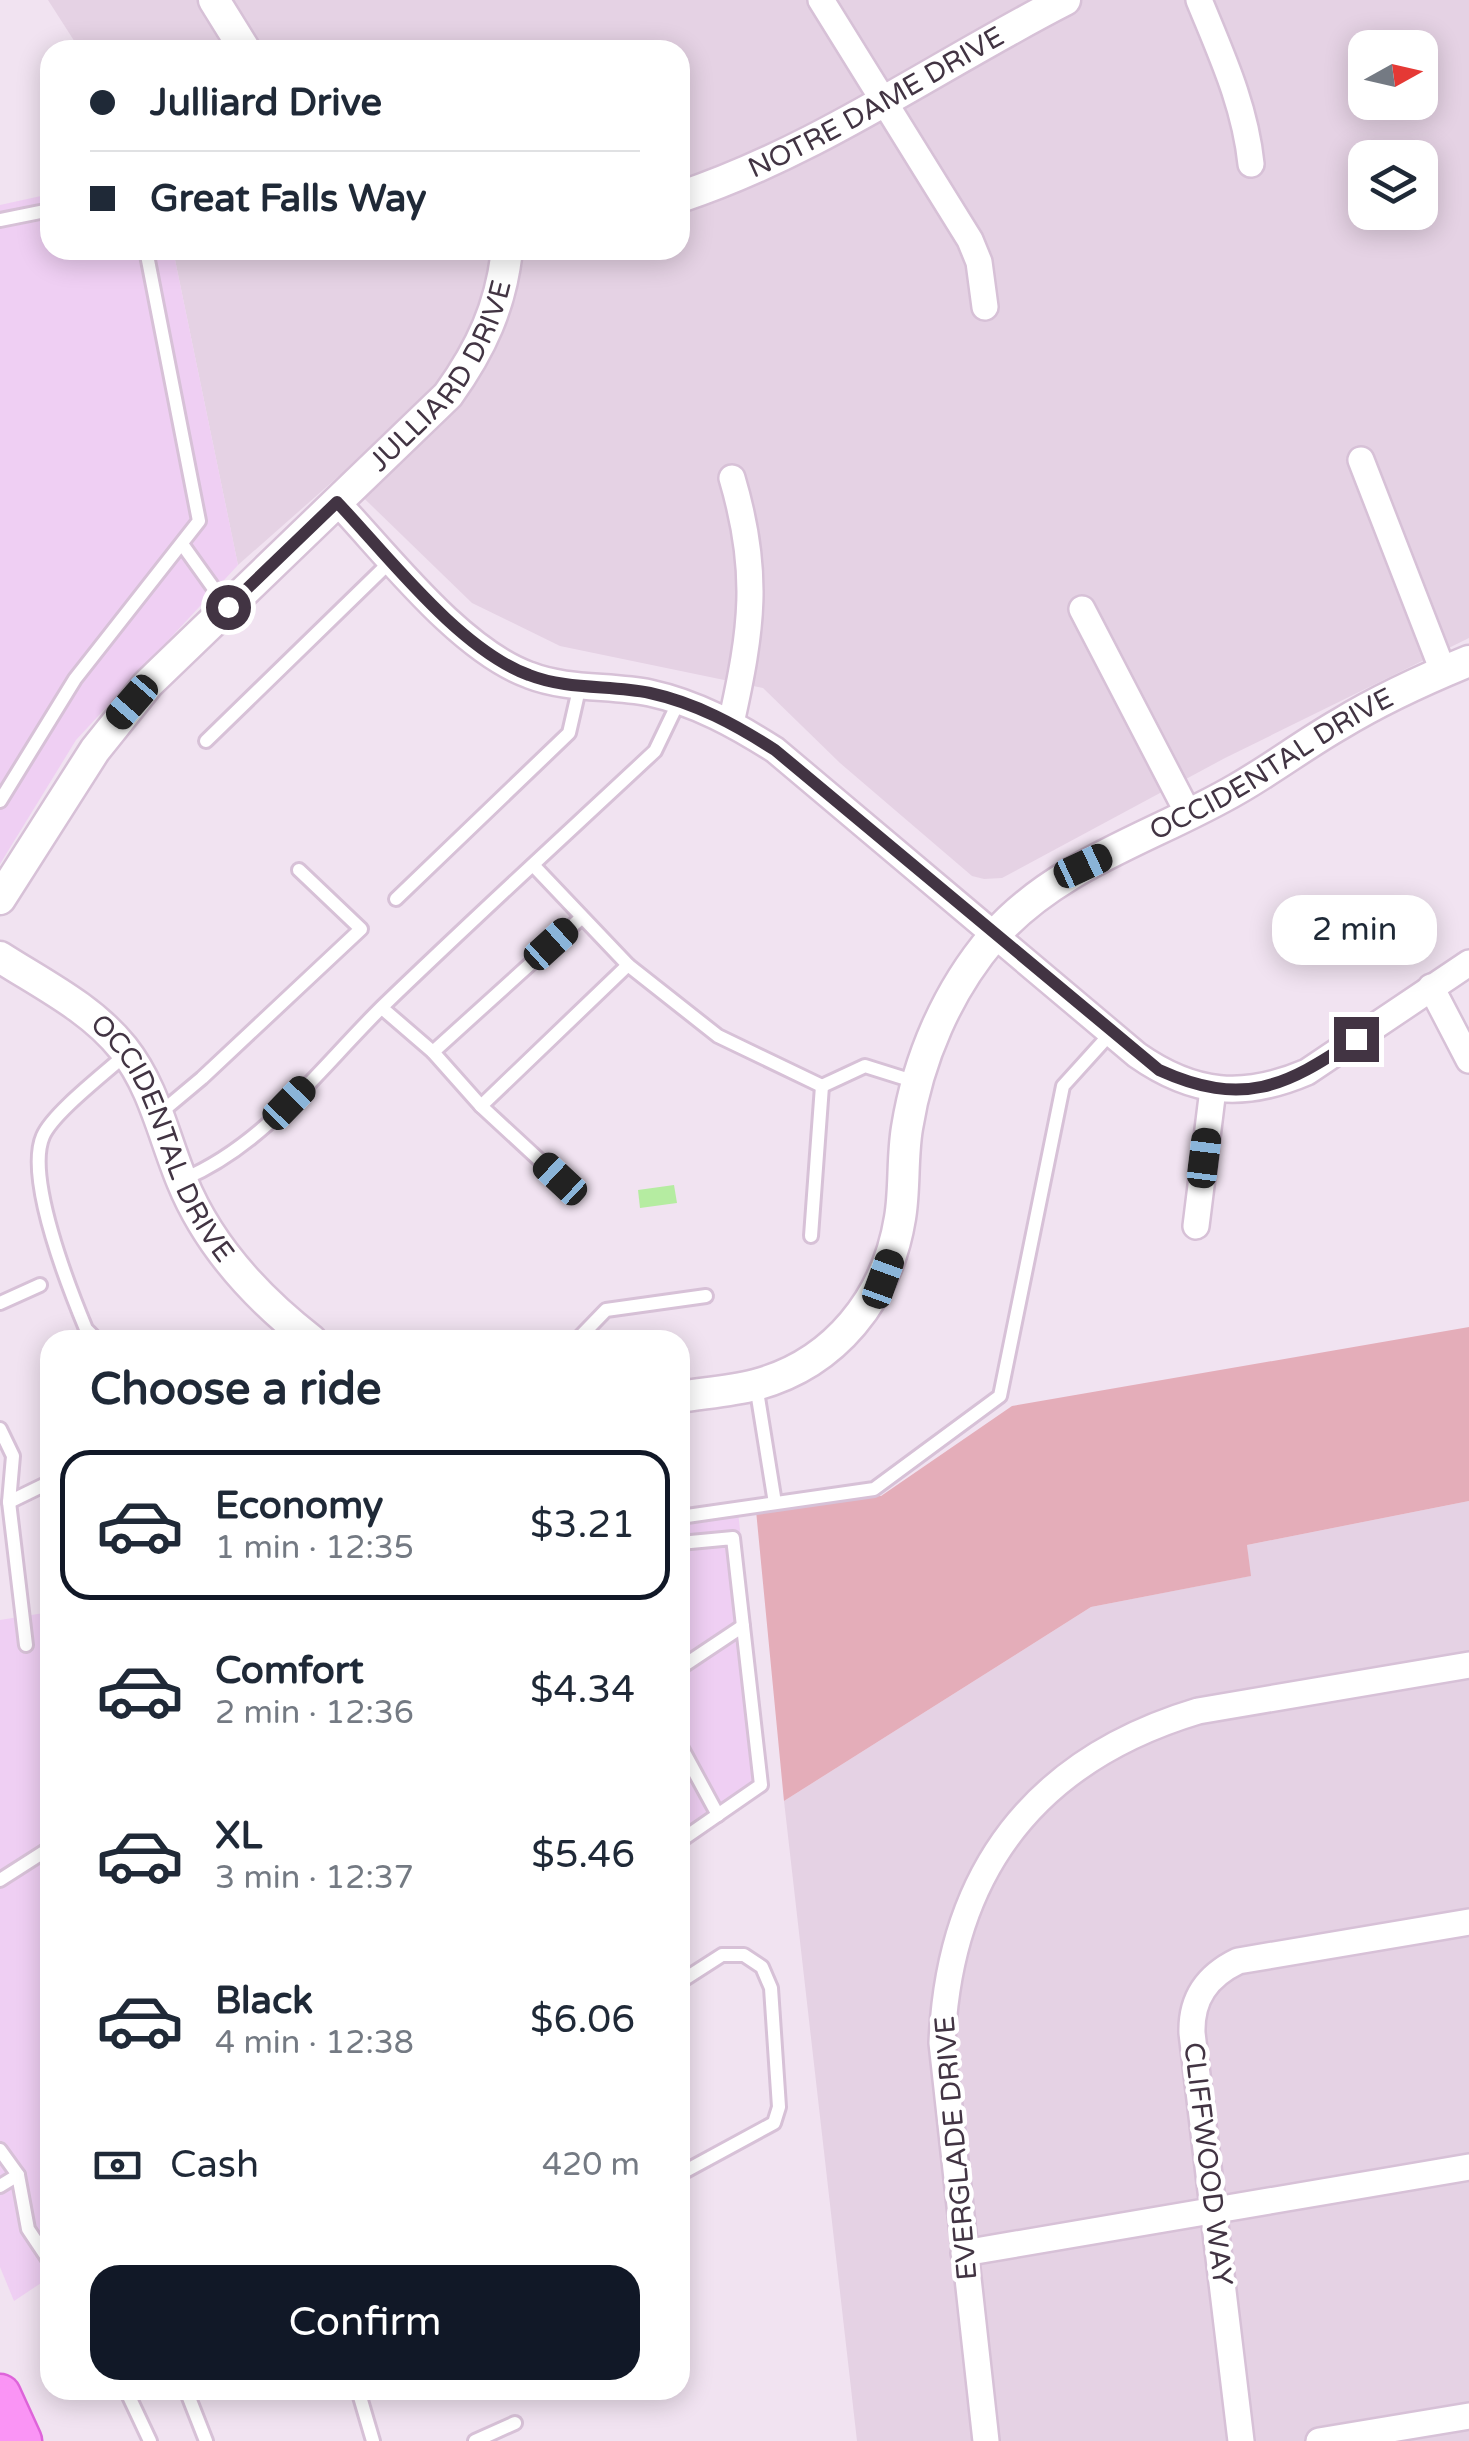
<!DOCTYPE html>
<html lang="en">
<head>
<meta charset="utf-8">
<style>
	:root { --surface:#fff; --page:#f6f6f7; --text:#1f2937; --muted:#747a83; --line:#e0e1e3; --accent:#111827 }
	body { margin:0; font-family:"Varela Round",sans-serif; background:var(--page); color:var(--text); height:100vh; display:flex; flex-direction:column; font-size:38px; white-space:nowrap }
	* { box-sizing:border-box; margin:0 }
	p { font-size:32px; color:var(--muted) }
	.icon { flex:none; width:55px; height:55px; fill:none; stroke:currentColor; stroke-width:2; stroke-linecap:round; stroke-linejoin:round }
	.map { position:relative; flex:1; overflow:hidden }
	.side { position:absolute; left:40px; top:1330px; width:650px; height:1070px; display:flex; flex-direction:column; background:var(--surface); border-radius:30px; box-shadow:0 5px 25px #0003 }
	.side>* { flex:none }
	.top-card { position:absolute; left:40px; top:40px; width:650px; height:220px; border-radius:30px; box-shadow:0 5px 25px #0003; display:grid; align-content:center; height:220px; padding:0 50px; background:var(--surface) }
	.needle { width:65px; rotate:82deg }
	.buttons { position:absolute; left:1348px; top:30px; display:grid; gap:20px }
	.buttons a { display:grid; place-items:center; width:90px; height:90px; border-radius:20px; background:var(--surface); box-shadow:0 5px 25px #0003; font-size:50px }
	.end { position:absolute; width:45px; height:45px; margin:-22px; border:12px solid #423443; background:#fff; box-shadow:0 0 0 5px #fff }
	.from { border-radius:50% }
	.bubble { position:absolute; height:70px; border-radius:30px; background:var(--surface); box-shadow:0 5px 25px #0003; font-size:32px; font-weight:600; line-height:70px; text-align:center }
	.car { position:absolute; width:30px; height:60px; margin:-30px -15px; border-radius:12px; box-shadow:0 0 8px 2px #0007; background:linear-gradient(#222 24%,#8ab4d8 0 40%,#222 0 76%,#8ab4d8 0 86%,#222 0) }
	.top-card b { display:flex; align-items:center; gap:35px; height:95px; font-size:38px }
	.top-card b+b { border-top:2px solid var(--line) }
	.top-card i { width:25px; height:25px; background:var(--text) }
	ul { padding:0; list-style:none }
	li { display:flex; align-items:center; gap:30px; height:150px; margin:0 20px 15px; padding:0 30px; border:5px solid transparent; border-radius:30px }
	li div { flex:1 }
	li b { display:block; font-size:38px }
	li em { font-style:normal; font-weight:600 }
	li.on { border-color:var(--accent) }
	li>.icon { width:90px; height:90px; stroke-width:1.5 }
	h2 { padding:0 50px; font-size:45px; line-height:120px }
	.pay { display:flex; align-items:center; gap:25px; height:110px; padding:0 50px; font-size:38px }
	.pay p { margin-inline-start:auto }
	.cta { display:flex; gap:20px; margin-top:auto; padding:20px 50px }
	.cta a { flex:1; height:115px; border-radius:30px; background:var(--accent); color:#fff; font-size:40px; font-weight:600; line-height:115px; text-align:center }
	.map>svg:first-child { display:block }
	.residential { fill:#e5d2e4; fill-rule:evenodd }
	.commercial { fill:#efcff3 }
	.green { fill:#e4adb9 }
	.water { fill:#b5eca1 }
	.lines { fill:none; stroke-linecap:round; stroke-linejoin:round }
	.service-casing { stroke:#d7c1d7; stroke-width:18 }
	.minor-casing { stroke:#d7c1d7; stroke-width:30 }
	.tertiary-casing { stroke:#d7c1d7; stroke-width:35 }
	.primary-casing { stroke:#de64da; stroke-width:45 }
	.service { stroke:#fff; stroke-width:12 }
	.minor { stroke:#fff; stroke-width:25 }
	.tertiary { stroke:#fff; stroke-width:30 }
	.primary { stroke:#fa94f5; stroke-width:40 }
	.route { stroke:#423443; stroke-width:12 }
	.labels { text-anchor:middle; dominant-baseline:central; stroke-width:9; stroke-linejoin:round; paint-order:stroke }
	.street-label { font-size:28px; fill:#423443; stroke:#fff }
</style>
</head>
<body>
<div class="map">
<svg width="1469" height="2441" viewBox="0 0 1469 2441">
	<rect width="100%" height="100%" fill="#f1e3f1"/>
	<g class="residential">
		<path d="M 48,0 L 1469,0 L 1469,638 L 1225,758 L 1002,878 L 984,879 L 972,876 L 840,763 L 763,688 L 560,646 L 472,603 L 340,475 L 238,565 L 173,250 L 680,250 L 680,50 L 80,50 ZM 1365,48 L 1420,48 L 1420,102 L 1365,102 ZM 1365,158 L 1420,158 L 1420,212 L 1365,212 Z"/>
		<path d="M 1469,1501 L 1469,2441 L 857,2441 L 784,1801 L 1091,1607 L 1250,1576 L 1247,1545 Z"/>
	</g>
	<g class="commercial">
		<path d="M 50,194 L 50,250 L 173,250 L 238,565 L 76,740 L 0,864 L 0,205 Z"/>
		<path d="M 738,1512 L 769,1785 L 680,1845 L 680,1520 Z"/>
		<path d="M 50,1612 L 50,2277 L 14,2301 L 0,2267 L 0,1620 Z"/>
	</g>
	<path class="green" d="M 1469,1327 L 1469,1501 L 1247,1545 L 1251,1576 L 1091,1607 L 784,1801 L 755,1500 L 881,1496 L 1012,1406 Z"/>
	<path class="water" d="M 674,1185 L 677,1203 L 640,1208 L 638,1190 Z"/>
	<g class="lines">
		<g class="service-casing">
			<g id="service">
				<path d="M 0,220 L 50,210"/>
				<path d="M 182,544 L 227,607"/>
				<path d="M 206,741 L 392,560"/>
				<path d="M 0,801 L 75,679 L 199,521 L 146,250"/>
				<path d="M 533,865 L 628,965 L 718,1036 L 822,1086 L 865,1066 L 916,1082"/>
				<path d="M 396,899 L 569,733 L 580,685"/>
				<path d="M 382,1008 L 433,1052 L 581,918"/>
				<path d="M 433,1052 L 481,1106 L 628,965"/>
				<path d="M 481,1106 L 560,1179"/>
				<path d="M 159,1114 L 202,1078 L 361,929 L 299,870"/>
				<path d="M 184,1179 C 266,1144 321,1067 383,1006 C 472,920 564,836 655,751 L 679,701"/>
				<path d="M 811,1236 L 822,1086"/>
				<path d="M 0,1303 L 40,1285"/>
				<path d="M 97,1340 L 86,1329 C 69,1288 25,1177 43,1136 C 53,1113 104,1074 125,1055"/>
				<path d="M 577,1340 L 606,1310 L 706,1296"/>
				<path d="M 756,1385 L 775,1503"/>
				<path d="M 0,1429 L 13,1456 L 9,1502 L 26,1645"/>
				<path d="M 9,1502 L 50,1482"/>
				<path d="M 680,1517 L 874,1489 L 1000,1396 L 1063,1086 L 1111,1033"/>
				<path d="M 680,1543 L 733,1538 L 761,1785 L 680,1841"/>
				<path d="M 680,1668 L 743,1626"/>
				<path d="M 680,1745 L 718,1815"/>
				<path d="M 0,1880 L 50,1848"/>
				<path d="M 680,1982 L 722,1955 L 744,1955 L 762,1967 L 771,1988 L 779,2107 L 774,2123 L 680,2174"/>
				<path d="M 0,2150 L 18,2175 L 28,2229 L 50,2262"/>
				<path d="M 0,2186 L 18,2175"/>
				<path d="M 126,2390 L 150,2441"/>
				<path d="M 186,2390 L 206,2441"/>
				<path d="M 358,2390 L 373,2441"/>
				<path d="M 475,2441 L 515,2423"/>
			</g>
		</g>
		<g class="minor-casing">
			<g id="minor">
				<path d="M 821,0 L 970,240 L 979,262 L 985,307"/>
				<path d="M 1199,0 C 1221,54 1245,105 1251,164"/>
				<path d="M 1361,460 L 1443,671"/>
				<path d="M 337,502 C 388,556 460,650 529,675 C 567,690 610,685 650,693 C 696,703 736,725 775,750 L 1137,1055 C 1194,1095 1244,1099 1307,1072 L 1469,963"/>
				<path d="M 1082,609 L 1189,815"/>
				<path d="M 731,723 C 752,629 760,572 732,478"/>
				<path d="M 1431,987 L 1469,1060"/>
				<path d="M 1196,1226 L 1213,1089"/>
				<path d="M 964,2253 L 1469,2167"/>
				<path d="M 986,2441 L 942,2043 C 949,1872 1035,1760 1198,1711 L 1469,1665"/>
				<path d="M 1241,2441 L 1192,2033 C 1191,1998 1207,1976 1238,1961 L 1469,1922"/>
				<path d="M 1319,2441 L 1469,2416"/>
			</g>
		</g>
		<g class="tertiary-casing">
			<g id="tertiary">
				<path d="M 214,0 L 245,50"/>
				<path id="s1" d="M 680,197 C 818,151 936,66 1065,0"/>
				<path id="s2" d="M 0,899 L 95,750 L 148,684 L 448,395 C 481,349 501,306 507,250"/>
				<path id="s3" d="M 0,957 C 42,984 91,1008 123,1048 C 154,1087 163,1135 182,1181 C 208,1245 257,1298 311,1340"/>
				<path id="s4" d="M 680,1397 C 705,1393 731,1391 755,1385 C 835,1364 887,1298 900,1218 C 905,1189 902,1158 907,1128 C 918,1059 947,991 993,937 C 1058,863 1155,837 1237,789 C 1272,769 1305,744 1340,724 C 1381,699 1425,679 1469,661"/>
			</g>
		</g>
		<g class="primary-casing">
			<path id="primary" d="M 0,2395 L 21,2441"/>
		</g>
		<use href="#service" class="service"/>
		<use href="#minor" class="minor"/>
		<use href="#tertiary" class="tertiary"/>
		<use href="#primary" class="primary"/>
	</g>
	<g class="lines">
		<path class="route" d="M 228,607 L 337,502 C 388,556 460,650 529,675 C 567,690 610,685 650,693 C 696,703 736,725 775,750 L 1159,1070 C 1243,1108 1285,1087 1356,1039"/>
	</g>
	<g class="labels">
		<g class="street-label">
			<text stroke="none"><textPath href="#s1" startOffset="218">NOTRE DAME DRIVE</textPath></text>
			<text stroke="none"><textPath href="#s2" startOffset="690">JULLIARD DRIVE</textPath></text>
			<text stroke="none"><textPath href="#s4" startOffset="942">OCCIDENTAL DRIVE</textPath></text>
			<text stroke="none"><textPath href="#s3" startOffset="252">OCCIDENTAL DRIVE</textPath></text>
			<text transform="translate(956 2148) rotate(-95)">EVERGLADE DRIVE</text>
			<text transform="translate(1208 2164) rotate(83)">CLIFFWOOD WAY</text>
		</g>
	</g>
</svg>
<div class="buttons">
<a><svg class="needle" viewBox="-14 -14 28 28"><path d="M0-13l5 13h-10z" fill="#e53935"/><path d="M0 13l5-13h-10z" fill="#747a83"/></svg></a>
<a><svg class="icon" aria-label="layers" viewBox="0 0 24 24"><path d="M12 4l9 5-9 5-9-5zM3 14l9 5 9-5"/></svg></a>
</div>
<i class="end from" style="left:228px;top:607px"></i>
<i class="end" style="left:1356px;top:1039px"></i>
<div class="bubble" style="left:1272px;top:895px;width:165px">2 min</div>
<i class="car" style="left:132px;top:702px;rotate:221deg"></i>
<i class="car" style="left:1083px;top:866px;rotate:65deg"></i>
<i class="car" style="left:551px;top:944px;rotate:48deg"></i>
<i class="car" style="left:289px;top:1103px;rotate:44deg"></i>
<i class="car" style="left:1204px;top:1158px;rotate:7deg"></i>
<i class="car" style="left:560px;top:1179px;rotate:313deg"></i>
<i class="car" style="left:883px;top:1279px;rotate:20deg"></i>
<div class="top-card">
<b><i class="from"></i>Julliard Drive</b>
<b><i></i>Great Falls Way</b>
</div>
<section class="side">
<h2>Choose a ride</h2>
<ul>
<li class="on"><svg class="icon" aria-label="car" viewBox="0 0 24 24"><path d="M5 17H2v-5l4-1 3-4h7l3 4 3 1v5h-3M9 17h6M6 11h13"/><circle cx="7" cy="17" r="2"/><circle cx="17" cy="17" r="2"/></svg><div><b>Economy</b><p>1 min · 12:35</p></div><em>$3.21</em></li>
<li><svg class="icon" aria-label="car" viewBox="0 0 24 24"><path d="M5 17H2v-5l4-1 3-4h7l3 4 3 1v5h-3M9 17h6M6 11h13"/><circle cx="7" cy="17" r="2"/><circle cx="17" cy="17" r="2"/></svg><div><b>Comfort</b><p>2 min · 12:36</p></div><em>$4.34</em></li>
<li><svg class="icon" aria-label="car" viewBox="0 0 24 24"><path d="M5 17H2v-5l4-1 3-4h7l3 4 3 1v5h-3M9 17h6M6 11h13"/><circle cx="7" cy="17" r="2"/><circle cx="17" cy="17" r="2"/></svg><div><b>XL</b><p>3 min · 12:37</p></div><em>$5.46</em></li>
<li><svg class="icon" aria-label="car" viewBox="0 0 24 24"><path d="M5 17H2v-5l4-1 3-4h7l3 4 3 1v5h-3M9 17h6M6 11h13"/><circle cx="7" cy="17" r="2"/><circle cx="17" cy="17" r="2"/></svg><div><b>Black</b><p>4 min · 12:38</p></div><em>$6.06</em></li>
</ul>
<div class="pay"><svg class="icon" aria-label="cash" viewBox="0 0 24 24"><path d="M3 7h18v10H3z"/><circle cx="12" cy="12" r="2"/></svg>Cash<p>420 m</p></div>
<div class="cta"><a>Confirm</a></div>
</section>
</div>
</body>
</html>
